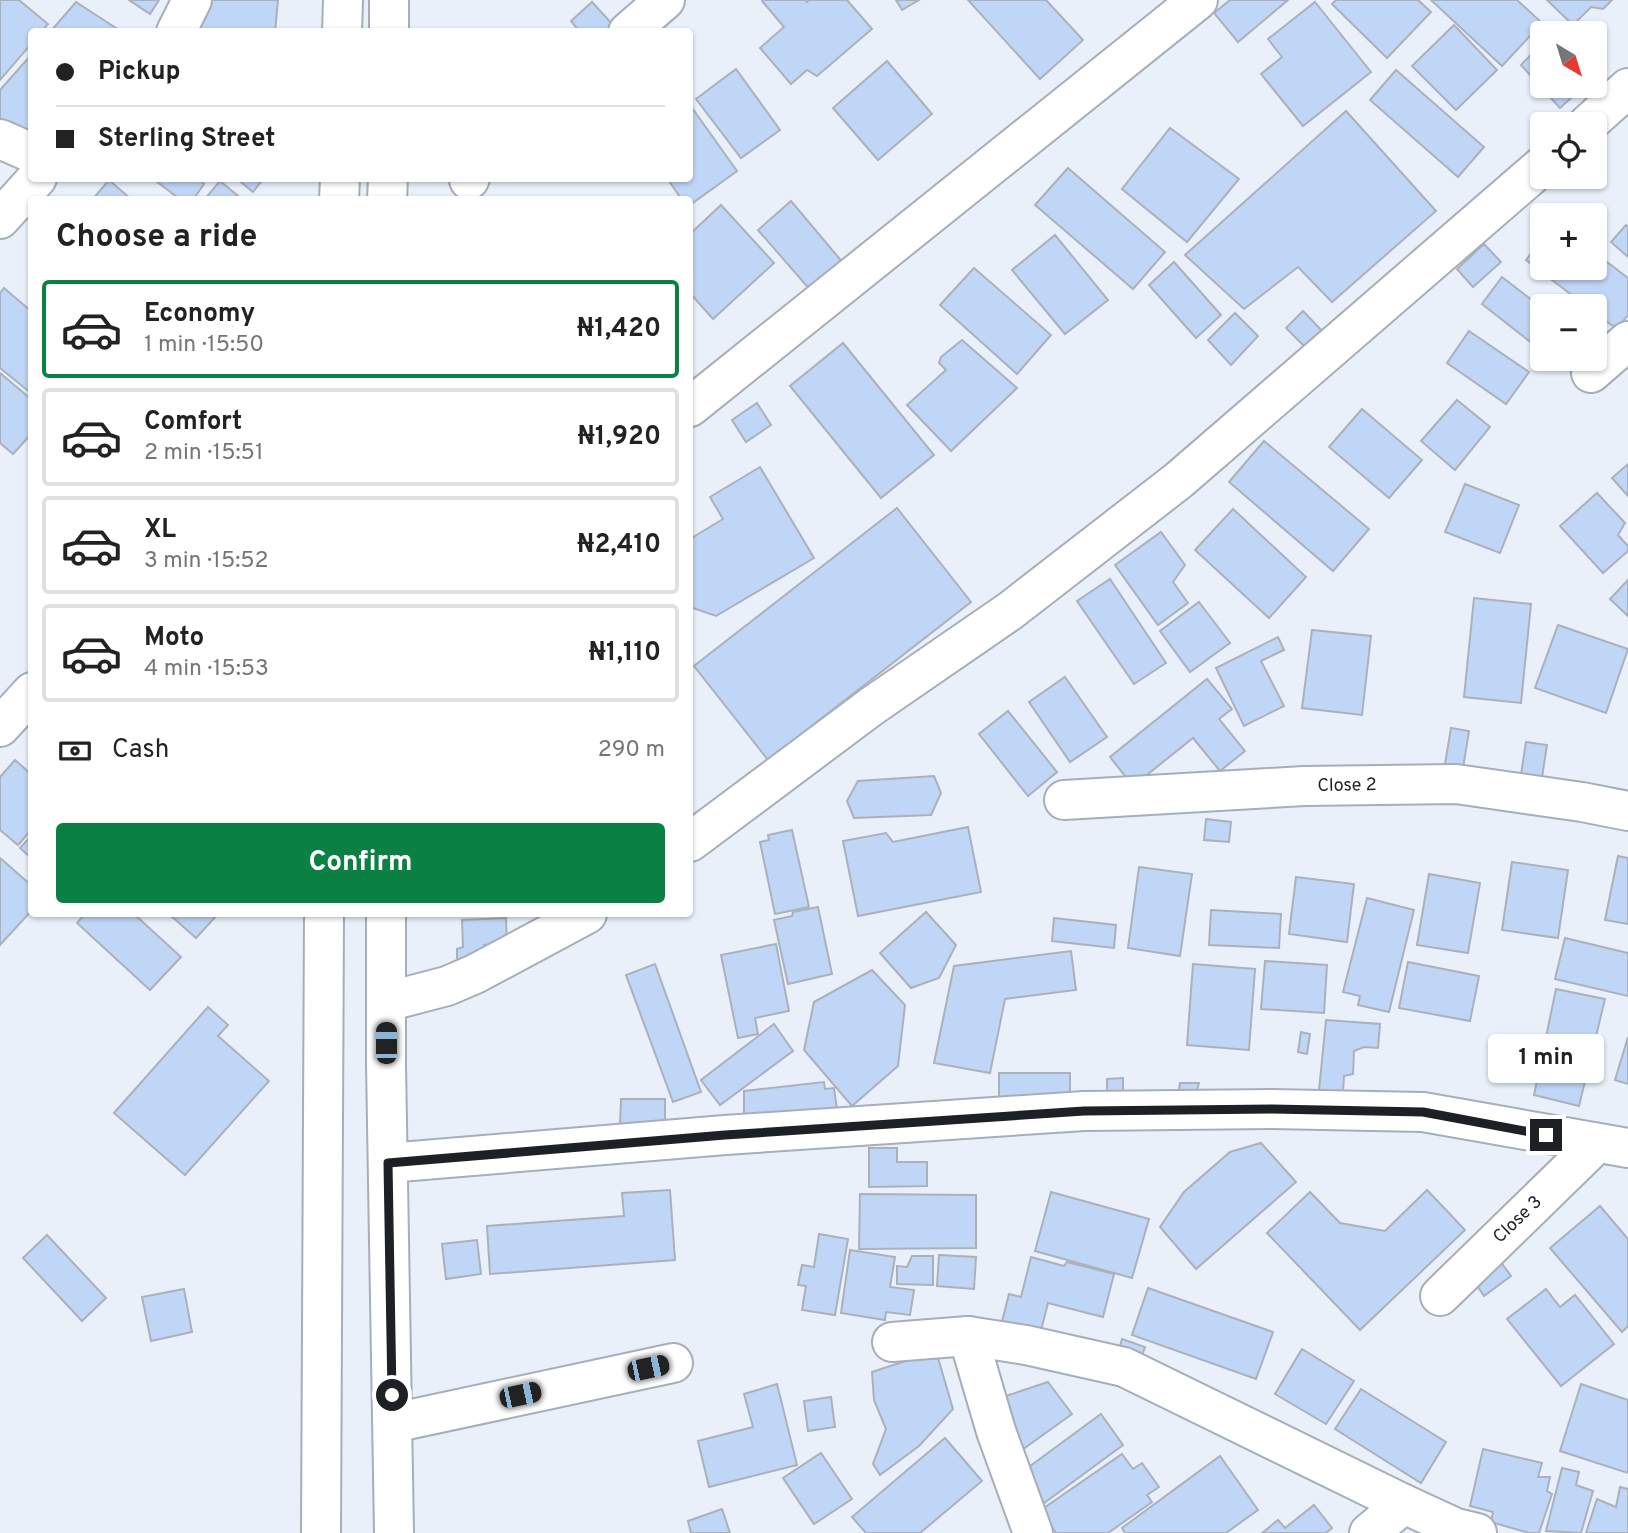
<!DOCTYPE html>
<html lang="en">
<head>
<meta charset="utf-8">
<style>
	:root { --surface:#fff; --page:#f2f2f2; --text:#222; --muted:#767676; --line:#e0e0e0; --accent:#0b8043 }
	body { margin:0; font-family:Overpass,sans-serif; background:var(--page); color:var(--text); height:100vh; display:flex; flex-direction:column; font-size:26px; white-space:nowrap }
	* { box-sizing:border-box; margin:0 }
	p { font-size:23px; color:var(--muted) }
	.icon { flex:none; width:38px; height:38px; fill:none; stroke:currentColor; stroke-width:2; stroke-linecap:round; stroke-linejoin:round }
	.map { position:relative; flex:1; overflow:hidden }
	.side { position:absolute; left:28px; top:196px; width:665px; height:721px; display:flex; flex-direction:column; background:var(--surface); border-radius:7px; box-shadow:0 2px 5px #0004 }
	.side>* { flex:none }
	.top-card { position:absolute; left:28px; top:28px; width:665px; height:154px; border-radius:7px; box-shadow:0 2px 5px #0004; display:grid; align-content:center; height:154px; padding:0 28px; background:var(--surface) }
	.needle { width:46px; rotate:142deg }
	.fabs { position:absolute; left:1530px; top:21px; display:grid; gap:14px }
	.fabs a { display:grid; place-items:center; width:77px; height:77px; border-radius:7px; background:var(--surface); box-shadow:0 2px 5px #0004; font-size:35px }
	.end { position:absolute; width:32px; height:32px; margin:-16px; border:9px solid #1d2024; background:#fff; box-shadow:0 0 0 4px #fff }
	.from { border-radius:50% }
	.bubble { position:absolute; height:49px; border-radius:7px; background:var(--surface); box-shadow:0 2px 5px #0004; font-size:23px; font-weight:700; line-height:49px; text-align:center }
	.car { position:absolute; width:21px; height:42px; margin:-21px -10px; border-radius:9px; box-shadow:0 0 5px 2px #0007; background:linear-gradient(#222 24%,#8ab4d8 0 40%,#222 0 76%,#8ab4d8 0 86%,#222 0) }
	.top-card b { display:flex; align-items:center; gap:24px; height:66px; font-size:26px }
	.top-card b+b { border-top:2px solid var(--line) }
	.top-card i { width:18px; height:18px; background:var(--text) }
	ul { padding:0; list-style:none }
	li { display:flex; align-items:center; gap:21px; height:98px; margin:0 14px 10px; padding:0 14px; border:4px solid var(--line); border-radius:7px }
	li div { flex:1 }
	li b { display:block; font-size:26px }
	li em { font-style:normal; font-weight:700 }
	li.current { border-color:var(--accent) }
	li>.icon { width:63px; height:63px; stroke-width:1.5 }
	h2 { padding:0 28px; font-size:32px; line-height:84px }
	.pay { display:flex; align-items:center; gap:18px; height:77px; padding:0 28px; font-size:26px }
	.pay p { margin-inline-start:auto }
	.primary-button { display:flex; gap:14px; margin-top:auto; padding:14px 28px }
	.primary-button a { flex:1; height:80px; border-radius:7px; background:var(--accent); color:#fff; font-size:28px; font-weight:700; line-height:80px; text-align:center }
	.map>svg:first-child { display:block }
	.building { fill:#c0d6f6; stroke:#abb1bb; stroke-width:2 }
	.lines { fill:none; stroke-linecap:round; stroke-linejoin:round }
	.minor-casing { stroke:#a7aeb8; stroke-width:42 }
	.secondary-casing { stroke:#a7aeb8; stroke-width:42 }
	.minor { stroke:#fff; stroke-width:38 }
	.secondary { stroke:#fff; stroke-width:38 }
	.route { stroke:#1d2024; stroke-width:9 }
	.labels { text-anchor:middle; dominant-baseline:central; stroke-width:7; stroke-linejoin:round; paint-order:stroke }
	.street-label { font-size:18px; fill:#1d2024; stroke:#fff }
</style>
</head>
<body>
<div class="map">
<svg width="1628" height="1533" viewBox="0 0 1628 1533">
	<rect width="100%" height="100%" fill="#e9f0fa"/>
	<g class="building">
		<path d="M 0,0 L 19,0 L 48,24 L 41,32 L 32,32 L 32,43 L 0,80 Z"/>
		<path d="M 129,0 L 159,0 L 150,14 Z"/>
		<path d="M 210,0 L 278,0 L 275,32 L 196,32 Z"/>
		<path d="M 763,0 L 805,0 L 807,2 L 809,0 L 847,0 L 872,29 L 817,76 L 807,70 L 791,84 L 760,48 L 784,27 L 762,1 Z"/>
		<path d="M 896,0 L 919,0 L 902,10 Z"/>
		<path d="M 968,0 L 1046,0 L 1083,40 L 1040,79 Z"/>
		<path d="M 1230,0 L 1288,0 L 1238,42 L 1214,13 Z"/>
		<path d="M 1336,0 L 1418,0 L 1431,12 L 1387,58 L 1332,4 Z"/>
		<path d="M 1431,0 L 1517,0 L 1542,23 L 1502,66 Z"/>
		<path d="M 1547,0 L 1612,0 L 1603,9 L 1591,7 L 1573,25 Z"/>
		<path d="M 76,2 L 122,32 L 50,32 Z"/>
		<path d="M 592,2 L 614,26 L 608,32 L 580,32 L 571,21 Z"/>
		<path d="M 1315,2 L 1371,72 L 1303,126 L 1261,74 L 1282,57 L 1268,39 Z"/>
		<path d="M 1454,25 L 1497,70 L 1456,110 L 1412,66 Z"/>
		<path d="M 1558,26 L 1566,33 L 1551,33 Z"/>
		<path d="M 1542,43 L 1542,86 L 1584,86 L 1560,108 L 1521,65 Z"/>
		<path d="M 32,54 L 32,142 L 0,121 L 0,90 Z"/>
		<path d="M 1594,57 L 1604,66 L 1594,76 Z"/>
		<path d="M 887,61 L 932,114 L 878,160 L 833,108 Z"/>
		<path d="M 736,69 L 780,130 L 741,158 L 696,99 Z"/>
		<path d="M 1396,70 L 1484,147 L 1458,177 L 1370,100 Z"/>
		<path d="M 690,105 L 737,171 L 690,205 L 690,200 L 682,200 L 667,178 L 690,178 Z"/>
		<path d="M 1346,111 L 1436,211 L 1332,302 L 1298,267 L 1244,309 L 1185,255 Z"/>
		<path d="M 1170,128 L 1239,179 L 1187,242 L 1122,189 Z"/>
		<path d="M 1068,168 L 1165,252 L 1133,289 L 1035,205 Z"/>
		<path d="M 152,178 L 196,178 L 204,184 L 193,200 L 181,200 Z"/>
		<path d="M 236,178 L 264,178 L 253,192 Z"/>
		<path d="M 109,180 L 132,200 L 92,200 Z"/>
		<path d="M 220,181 L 243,200 L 204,200 Z"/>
		<path d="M 791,201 L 844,264 L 812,292 L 758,230 Z"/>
		<path d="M 721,205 L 774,263 L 713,319 L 690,293 L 690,234 Z"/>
		<path d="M 1626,225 L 1628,227 L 1628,257 L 1611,242 Z"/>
		<path d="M 1055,235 L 1108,300 L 1065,334 L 1012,270 Z"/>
		<path d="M 1542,239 L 1542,268 L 1594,268 L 1594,252 L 1628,278 L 1628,315 L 1617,329 L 1594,312 L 1594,306 L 1586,306 L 1526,260 Z"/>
		<path d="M 1484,244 L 1501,262 L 1473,287 L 1457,269 Z"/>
		<path d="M 1174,262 L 1221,315 L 1196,338 L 1149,285 Z"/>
		<path d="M 974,268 L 1051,335 L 1017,374 L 940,305 Z"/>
		<path d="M 1502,277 L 1542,308 L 1542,351 L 1482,304 Z"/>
		<path d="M 4,288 L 32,312 L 32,394 L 0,368 L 0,293 Z"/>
		<path d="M 1303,311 L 1325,334 L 1308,350 L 1286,328 Z"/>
		<path d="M 1235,313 L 1258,336 L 1231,365 L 1208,340 Z"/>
		<path d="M 1469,331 L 1529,372 L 1506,404 L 1447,363 Z"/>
		<path d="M 962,340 L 1017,388 L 951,451 L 907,405 L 946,370 L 939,363 L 941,357 Z"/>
		<path d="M 843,343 L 934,455 L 881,498 L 790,386 Z"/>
		<path d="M 0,373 L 32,400 L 32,433 L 13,454 L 0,443 Z"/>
		<path d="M 1457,400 L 1490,427 L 1455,470 L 1421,441 Z"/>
		<path d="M 757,403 L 771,425 L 746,442 L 732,420 Z"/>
		<path d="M 1362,409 L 1422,460 L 1389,498 L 1329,447 Z"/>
		<path d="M 1264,441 L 1369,529 L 1333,571 L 1229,482 Z"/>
		<path d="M 1628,464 L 1628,496 L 1612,478 Z"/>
		<path d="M 760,467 L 814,558 L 716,616 L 690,607 L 690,539 L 723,519 L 710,497 Z"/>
		<path d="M 1465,484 L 1519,505 L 1500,553 L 1445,532 Z"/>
		<path d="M 1597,493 L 1625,523 L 1618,535 L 1628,546 L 1628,551 L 1603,573 L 1560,526 Z"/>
		<path d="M 897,508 L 971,602 L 768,760 L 694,666 Z"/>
		<path d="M 1233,509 L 1306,577 L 1269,618 L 1195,550 Z"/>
		<path d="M 1161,532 L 1185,565 L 1173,582 L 1188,603 L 1158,625 L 1115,565 Z"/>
		<path d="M 1110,579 L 1166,663 L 1134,684 L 1077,601 Z"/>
		<path d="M 1628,580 L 1628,616 L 1610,599 Z"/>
		<path d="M 1474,598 L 1531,604 L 1521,703 L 1464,697 Z"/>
		<path d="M 1199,602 L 1230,643 L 1190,672 L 1160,631 Z"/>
		<path d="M 1558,625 L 1628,649 L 1606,713 L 1535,688 Z"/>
		<path d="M 1312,630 L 1371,636 L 1362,715 L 1302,708 Z"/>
		<path d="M 1278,637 L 1284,650 L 1261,661 L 1284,706 L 1244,726 L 1216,668 Z"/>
		<path d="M 1065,677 L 1107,737 L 1070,762 L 1029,702 Z"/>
		<path d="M 1207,679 L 1232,709 L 1219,719 L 1245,751 L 1220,771 L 1193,738 L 1133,786 L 1110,757 Z"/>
		<path d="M 1008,711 L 1057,772 L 1028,796 L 979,734 Z"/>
		<path d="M 1451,728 L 1469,731 L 1463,768 L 1444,770 Z"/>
		<path d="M 1526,742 L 1547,745 L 1541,784 L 1520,781 Z"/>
		<path d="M 15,760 L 32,775 L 32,829 L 18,845 L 0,830 L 0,777 Z"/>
		<path d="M 934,776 L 941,793 L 931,815 L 854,818 L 847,801 L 858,781 Z"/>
		<path d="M 1206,819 L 1231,822 L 1229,842 L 1204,840 Z"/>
		<path d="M 968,827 L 981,892 L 858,916 L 843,841 L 886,833 L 893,842 Z"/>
		<path d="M 792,830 L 809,907 L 775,914 L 760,842 L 769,840 L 768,835 Z"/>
		<path d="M 32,835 L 32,859 L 20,848 Z"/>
		<path d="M 1618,856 L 1628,858 L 1628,924 L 1605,920 Z"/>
		<path d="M 0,858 L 32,886 L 32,910 L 0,945 Z"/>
		<path d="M 1512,862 L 1568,870 L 1558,938 L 1502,930 Z"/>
		<path d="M 1139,867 L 1192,874 L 1180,956 L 1128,948 Z"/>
		<path d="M 1429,874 L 1480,883 L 1468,953 L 1417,945 Z"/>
		<path d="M 1296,877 L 1354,884 L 1347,942 L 1289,934 Z"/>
		<path d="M 1367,898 L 1414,910 L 1389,1012 L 1358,1005 L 1360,996 L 1343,992 Z"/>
		<path d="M 818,907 L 832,974 L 788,984 L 774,920 L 792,916 L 793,912 Z"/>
		<path d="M 1211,910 L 1281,914 L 1279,948 L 1209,945 Z"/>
		<path d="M 926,912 L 956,945 L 939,978 L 911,988 L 880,953 Z"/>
		<path d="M 85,914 L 134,914 L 181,957 L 150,990 L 77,923 Z"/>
		<path d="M 169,914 L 218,914 L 196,938 Z"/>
		<path d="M 506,918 L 507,944 L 484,945 L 484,959 L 457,960 L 457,949 L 463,947 L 462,920 Z"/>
		<path d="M 1054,918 L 1116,925 L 1114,948 L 1052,941 Z"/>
		<path d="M 1565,938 L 1628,953 L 1628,996 L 1555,979 Z"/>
		<path d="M 776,944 L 789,1011 L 755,1018 L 758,1034 L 738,1038 L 721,955 Z"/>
		<path d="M 1071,951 L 1076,990 L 1005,999 L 990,1073 L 934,1063 L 954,966 Z"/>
		<path d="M 1265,961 L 1327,965 L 1324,1013 L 1261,1009 Z"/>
		<path d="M 1408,962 L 1479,976 L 1470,1021 L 1399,1008 Z"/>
		<path d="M 655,964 L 701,1092 L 673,1102 L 626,975 Z"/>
		<path d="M 1193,964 L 1255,969 L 1249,1050 L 1187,1045 Z"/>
		<path d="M 872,970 L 905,1005 L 898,1066 L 852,1106 L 804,1050 L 814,1002 Z"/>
		<path d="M 1556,989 L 1605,999 L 1579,1106 L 1534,1095 Z"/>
		<path d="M 208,1007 L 228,1025 L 218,1036 L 269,1081 L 185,1175 L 114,1113 Z"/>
		<path d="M 1326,1020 L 1380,1024 L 1378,1048 L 1364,1047 L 1354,1051 L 1353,1074 L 1344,1076 L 1343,1092 L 1319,1090 Z"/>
		<path d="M 774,1024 L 793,1051 L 720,1105 L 701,1080 Z"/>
		<path d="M 1301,1032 L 1310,1034 L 1307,1054 L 1298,1052 Z"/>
		<path d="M 1628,1037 L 1628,1084 L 1615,1080 Z"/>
		<path d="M 999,1073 L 1070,1073 L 1070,1101 L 999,1102 Z"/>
		<path d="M 1123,1078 L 1123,1092 L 1107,1092 L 1107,1079 Z"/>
		<path d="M 824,1082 L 825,1089 L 834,1088 L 838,1117 L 744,1123 L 744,1091 Z"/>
		<path d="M 1180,1083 L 1199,1083 L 1197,1090 L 1179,1090 Z"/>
		<path d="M 621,1099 L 665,1099 L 665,1126 L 620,1125 Z"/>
		<path d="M 1261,1143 L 1296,1182 L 1196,1269 L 1160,1227 L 1184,1192 L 1230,1152 Z"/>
		<path d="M 869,1148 L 897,1148 L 897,1162 L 927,1162 L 927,1186 L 869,1187 Z"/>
		<path d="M 670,1190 L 675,1260 L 490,1274 L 487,1226 L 624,1216 L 622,1193 Z"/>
		<path d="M 1427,1190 L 1465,1230 L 1360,1330 L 1267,1233 L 1310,1192 L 1340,1223 L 1385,1231 Z"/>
		<path d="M 1051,1192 L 1149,1219 L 1132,1278 L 1035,1251 Z"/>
		<path d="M 860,1194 L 976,1195 L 976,1248 L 859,1249 Z"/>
		<path d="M 1600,1206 L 1628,1239 L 1628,1326 L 1622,1332 L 1550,1248 Z"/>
		<path d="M 819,1234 L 848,1239 L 835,1315 L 802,1310 L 806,1286 L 798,1285 L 802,1265 L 814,1267 Z"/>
		<path d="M 47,1235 L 106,1298 L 82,1321 L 23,1258 Z"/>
		<path d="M 477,1240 L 481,1274 L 446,1279 L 442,1244 Z"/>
		<path d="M 850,1250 L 895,1257 L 890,1287 L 914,1290 L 910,1315 L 886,1312 L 885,1320 L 841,1313 Z"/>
		<path d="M 939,1255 L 976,1257 L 974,1289 L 937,1286 Z"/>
		<path d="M 912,1256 L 933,1256 L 933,1285 L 897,1284 L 897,1266 L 907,1267 Z"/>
		<path d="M 1031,1257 L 1064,1266 L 1067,1262 L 1114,1274 L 1103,1317 L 1048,1303 L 1038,1342 L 999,1333 L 1009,1294 L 1021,1297 Z"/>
		<path d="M 1500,1261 L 1511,1276 L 1484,1296 L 1474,1281 Z"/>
		<path d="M 1148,1288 L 1273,1332 L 1256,1379 L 1132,1335 Z"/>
		<path d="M 184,1289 L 192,1332 L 151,1341 L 142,1297 Z"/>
		<path d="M 1546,1289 L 1560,1307 L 1575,1295 L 1614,1344 L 1561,1386 L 1507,1319 Z"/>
		<path d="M 1122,1339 L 1145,1347 L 1139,1363 L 1117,1356 Z"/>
		<path d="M 1302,1349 L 1354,1381 L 1326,1424 L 1275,1394 Z"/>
		<path d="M 936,1351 L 953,1409 L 919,1446 L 880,1475 L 873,1464 L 886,1429 L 874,1400 L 872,1372 Z"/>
		<path d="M 1048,1382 L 1072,1414 L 1015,1455 L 997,1399 Z"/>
		<path d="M 777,1384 L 797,1465 L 709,1487 L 698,1441 L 753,1427 L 744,1394 Z"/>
		<path d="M 1581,1384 L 1628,1400 L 1628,1473 L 1560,1451 Z"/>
		<path d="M 1361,1389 L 1446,1442 L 1421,1483 L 1335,1429 Z"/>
		<path d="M 831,1397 L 835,1427 L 808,1431 L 804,1401 Z"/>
		<path d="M 1101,1414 L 1123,1445 L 1040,1506 L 1018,1475 Z"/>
		<path d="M 945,1438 L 982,1481 L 920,1533 L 866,1533 L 852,1517 Z"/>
		<path d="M 1483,1449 L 1542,1463 L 1538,1477 L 1550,1477 L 1547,1491 L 1552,1494 L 1539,1533 L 1529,1533 L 1491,1522 L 1493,1512 L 1470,1506 Z"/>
		<path d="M 821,1453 L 852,1499 L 814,1524 L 783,1478 Z"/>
		<path d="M 1122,1454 L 1133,1469 L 1142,1463 L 1159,1487 L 1147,1495 L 1152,1502 L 1108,1533 L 1056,1533 L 1041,1510 Z"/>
		<path d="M 1220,1456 L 1258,1510 L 1226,1533 L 1125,1533 L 1122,1528 Z"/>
		<path d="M 1562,1468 L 1579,1472 L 1576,1485 L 1593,1491 L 1581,1533 L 1546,1531 Z"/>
		<path d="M 1620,1487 L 1628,1489 L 1628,1533 L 1586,1533 L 1597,1499 L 1616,1507 Z"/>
		<path d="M 1314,1505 L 1332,1528 L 1326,1533 L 1262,1533 L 1278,1520 L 1285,1528 Z"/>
		<path d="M 722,1509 L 730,1533 L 691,1533 L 688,1521 Z"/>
	</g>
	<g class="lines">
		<g class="minor-casing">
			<g id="minor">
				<path d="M 176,32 L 192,0"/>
				<path d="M 628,32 L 665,0"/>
				<path d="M 1588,124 L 1628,88"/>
				<path d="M 0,139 L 32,153"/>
				<path d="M 469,180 L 470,178"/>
				<path d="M 0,219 L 37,178"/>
				<path d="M 1591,373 L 1628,341"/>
				<path d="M 690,407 L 1198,0"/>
				<path d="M 0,727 L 32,692"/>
				<path d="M 1064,800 L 1304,786 L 1456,784 L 1582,802 L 1628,811"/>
				<path d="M 690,842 L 872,706 L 1010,611 L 1179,480 L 1542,166"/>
				<path d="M 386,1002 L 447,986 L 475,974 L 587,914"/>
				<path d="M 388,1163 L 725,1135 L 1084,1111 L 1272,1109 L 1423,1112 L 1628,1148"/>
				<path d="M 1440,1296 L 1596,1144"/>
				<path d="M 968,1336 L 996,1431 L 1033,1533"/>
				<path d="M 892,1342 L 968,1336 L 1026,1345 L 1124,1367 L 1404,1504 L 1456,1528 L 1477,1533"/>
				<path d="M 393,1423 L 673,1363"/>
				<path d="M 1369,1533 L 1404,1504"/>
			</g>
		</g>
		<g class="secondary-casing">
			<g id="secondary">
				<path d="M 342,32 L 343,0"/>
				<path d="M 389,32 L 389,0"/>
				<path d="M 339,200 L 340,178"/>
				<path d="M 387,200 L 388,178"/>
				<path d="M 386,914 L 386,1064 L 394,1533"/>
				<path d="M 321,1533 L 324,914"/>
			</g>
		</g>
		<use href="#minor" class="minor"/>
		<use href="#secondary" class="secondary"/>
	</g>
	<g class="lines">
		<path class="route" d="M 392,1395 L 388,1163 L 725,1135 L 1084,1111 L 1272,1109 L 1423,1112 L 1546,1135"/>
	</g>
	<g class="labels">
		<g class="street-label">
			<text transform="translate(1347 786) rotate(-1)">Close 2</text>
			<text transform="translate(1518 1220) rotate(-44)">Close 3</text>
		</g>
	</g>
</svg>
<div class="fabs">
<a><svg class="needle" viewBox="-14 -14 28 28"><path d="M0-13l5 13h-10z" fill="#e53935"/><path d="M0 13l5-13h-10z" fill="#767676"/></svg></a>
<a><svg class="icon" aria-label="locate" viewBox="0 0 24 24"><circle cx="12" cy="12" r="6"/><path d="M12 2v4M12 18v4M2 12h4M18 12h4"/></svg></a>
<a>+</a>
<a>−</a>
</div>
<i class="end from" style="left:392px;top:1395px"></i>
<i class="end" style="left:1546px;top:1135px"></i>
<div class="bubble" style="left:1488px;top:1034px;width:116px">1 min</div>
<i class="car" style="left:386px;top:1043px;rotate:0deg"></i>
<i class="car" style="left:648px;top:1368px;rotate:78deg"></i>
<i class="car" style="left:520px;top:1395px;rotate:78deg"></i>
<div class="top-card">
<b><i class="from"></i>Pickup</b>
<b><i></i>Sterling Street</b>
</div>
<section class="side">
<h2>Choose a ride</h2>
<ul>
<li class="current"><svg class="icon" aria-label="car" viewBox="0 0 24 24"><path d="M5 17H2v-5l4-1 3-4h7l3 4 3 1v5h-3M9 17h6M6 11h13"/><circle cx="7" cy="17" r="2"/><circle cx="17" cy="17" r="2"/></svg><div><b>Economy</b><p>1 min · 15:50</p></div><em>₦1,420</em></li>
<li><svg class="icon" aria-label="car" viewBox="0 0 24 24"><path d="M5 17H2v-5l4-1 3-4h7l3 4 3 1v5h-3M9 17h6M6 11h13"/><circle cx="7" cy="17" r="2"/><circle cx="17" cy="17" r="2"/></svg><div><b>Comfort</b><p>2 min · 15:51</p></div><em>₦1,920</em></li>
<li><svg class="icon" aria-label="car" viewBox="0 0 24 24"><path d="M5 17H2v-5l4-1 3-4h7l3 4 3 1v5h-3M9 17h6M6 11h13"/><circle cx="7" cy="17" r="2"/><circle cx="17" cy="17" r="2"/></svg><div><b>XL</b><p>3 min · 15:52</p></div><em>₦2,410</em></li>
<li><svg class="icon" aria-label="car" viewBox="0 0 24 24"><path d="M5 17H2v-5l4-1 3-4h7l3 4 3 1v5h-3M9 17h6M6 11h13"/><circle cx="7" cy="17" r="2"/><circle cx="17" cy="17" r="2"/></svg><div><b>Moto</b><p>4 min · 15:53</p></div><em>₦1,110</em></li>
</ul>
<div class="pay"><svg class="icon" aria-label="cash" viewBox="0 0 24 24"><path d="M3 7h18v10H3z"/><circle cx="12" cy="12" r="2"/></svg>Cash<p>290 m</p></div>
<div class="primary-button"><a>Confirm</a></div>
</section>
</div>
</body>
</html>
